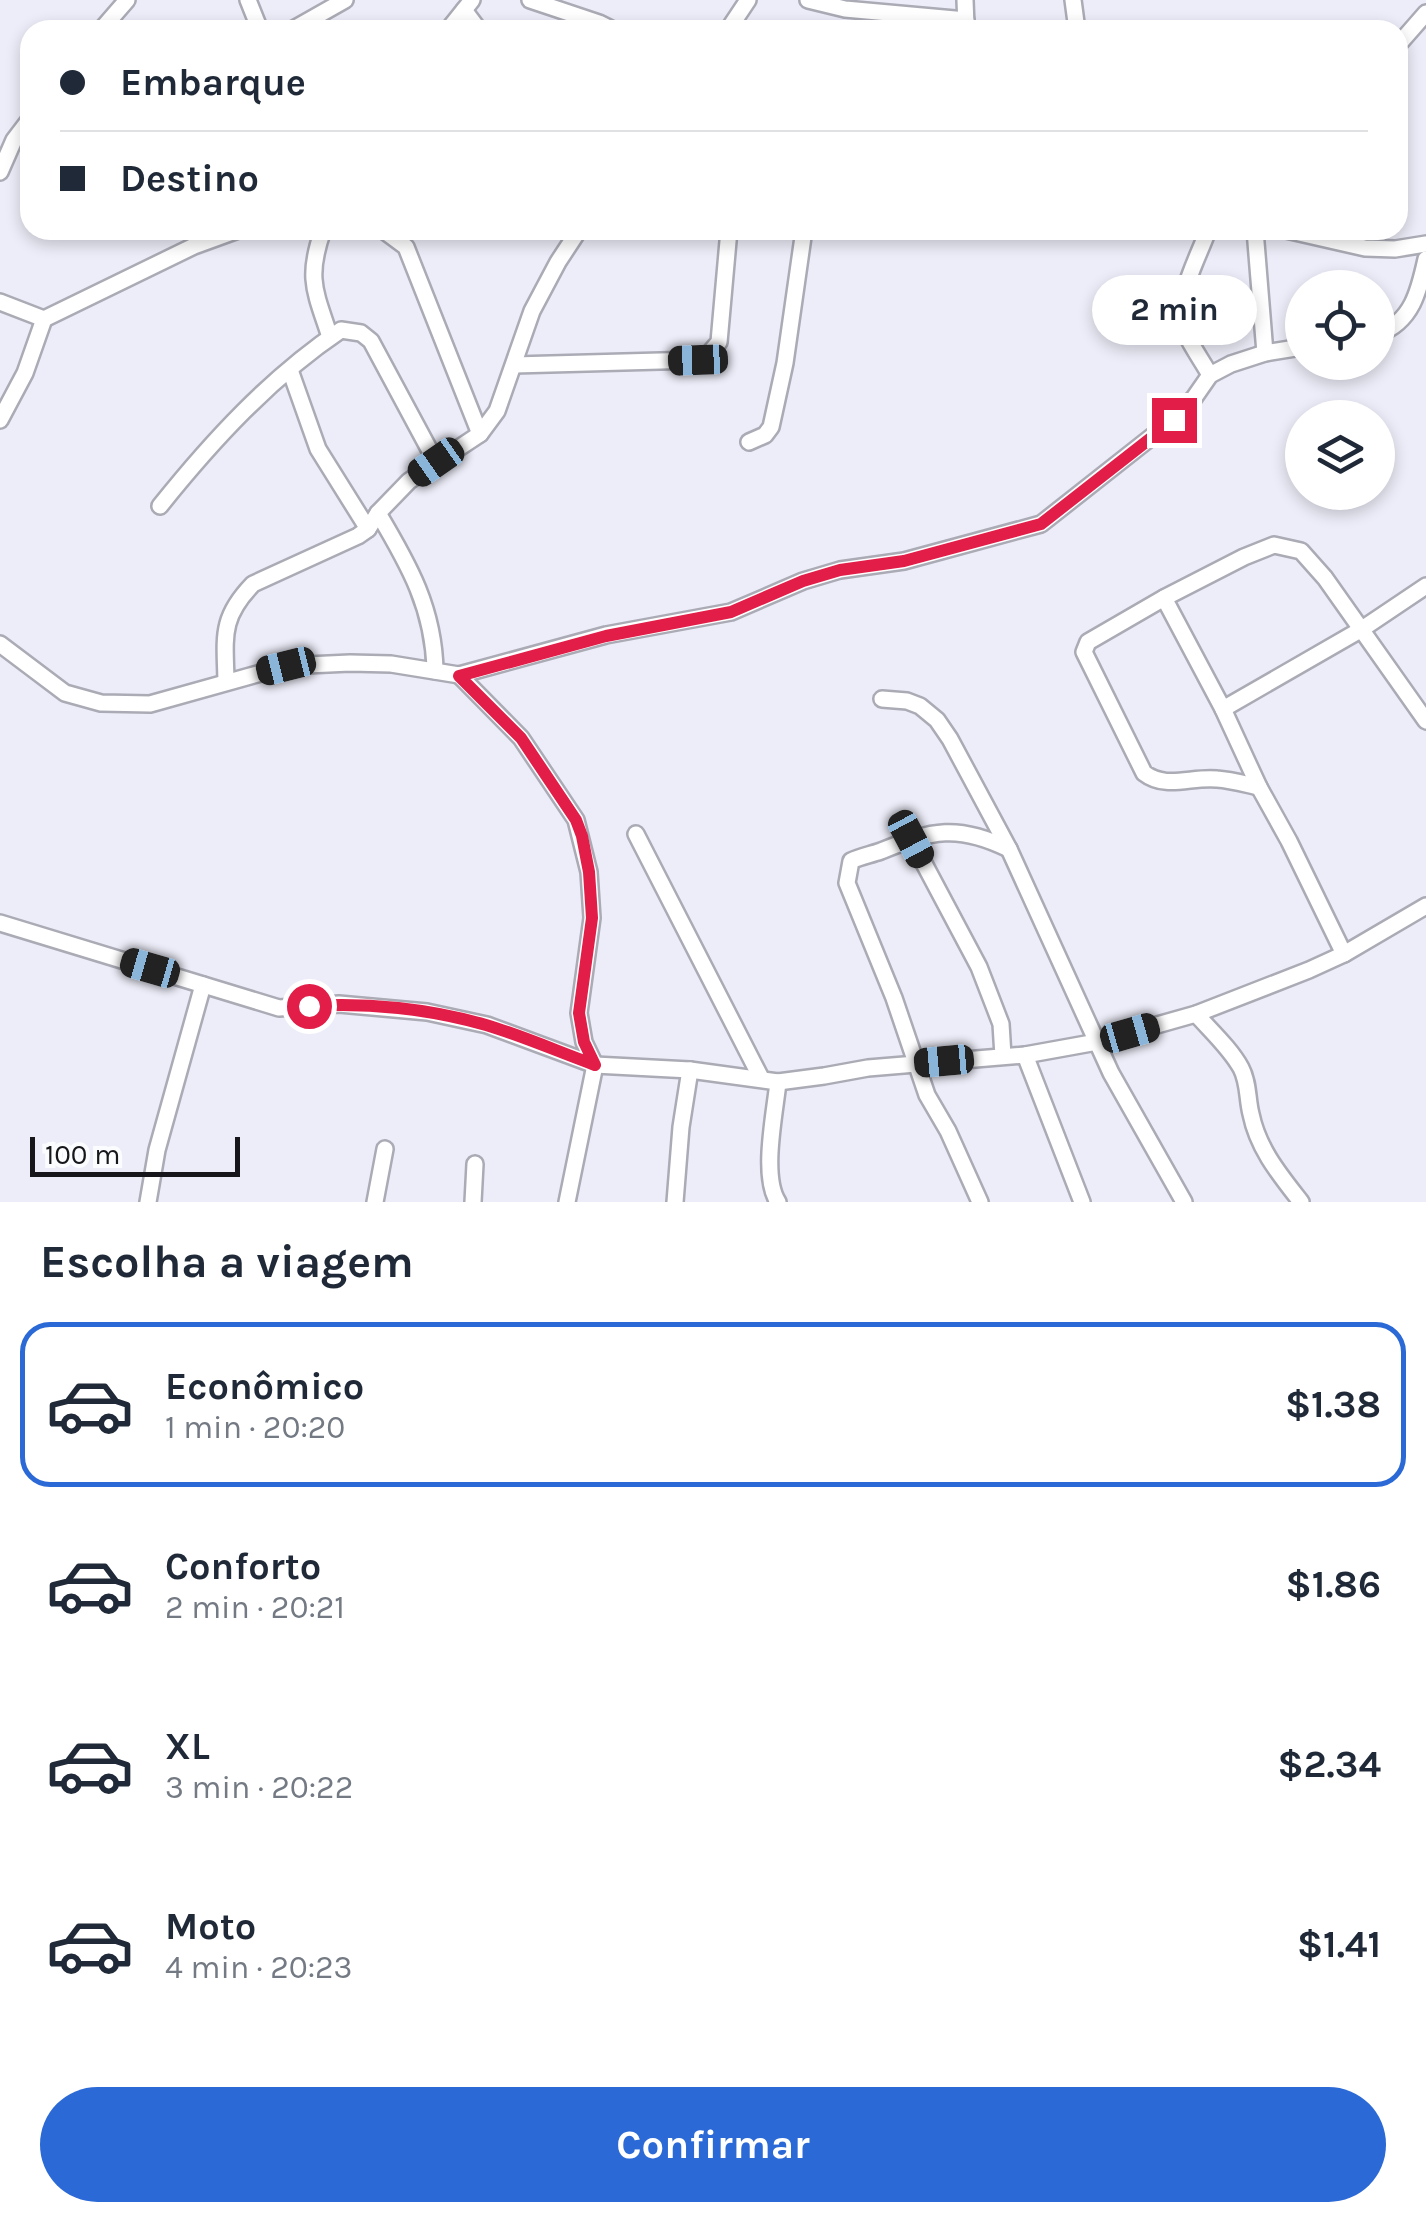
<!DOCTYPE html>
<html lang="pt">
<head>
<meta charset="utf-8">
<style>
	:root { --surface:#fff; --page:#f6f6f7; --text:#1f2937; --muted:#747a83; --line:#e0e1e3; --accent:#2b69d6 }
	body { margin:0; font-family:Karla,sans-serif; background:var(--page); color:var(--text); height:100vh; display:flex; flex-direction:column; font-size:38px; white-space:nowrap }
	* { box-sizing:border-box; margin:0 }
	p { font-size:32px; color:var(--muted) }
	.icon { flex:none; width:55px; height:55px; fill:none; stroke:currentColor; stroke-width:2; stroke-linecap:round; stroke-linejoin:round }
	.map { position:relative; height:1202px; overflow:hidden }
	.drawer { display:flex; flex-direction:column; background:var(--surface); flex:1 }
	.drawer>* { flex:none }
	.hud { position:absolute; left:20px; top:20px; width:1388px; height:220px; border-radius:30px; box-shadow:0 5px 15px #0003; display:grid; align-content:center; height:220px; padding:0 40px; background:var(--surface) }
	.controls { position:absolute; left:1285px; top:270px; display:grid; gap:20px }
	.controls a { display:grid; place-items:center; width:110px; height:110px; border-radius:50%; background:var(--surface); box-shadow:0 5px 15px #0003; font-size:50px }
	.scale { position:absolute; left:30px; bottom:25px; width:210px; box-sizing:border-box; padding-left:10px; border:5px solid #17171b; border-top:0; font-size:28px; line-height:35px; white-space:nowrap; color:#17171b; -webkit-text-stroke:8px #fbfcfe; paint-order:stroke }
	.end { position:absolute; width:45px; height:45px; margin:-22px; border:12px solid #e11d48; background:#fff; box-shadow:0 0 0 5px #fff }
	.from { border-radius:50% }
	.bubble { position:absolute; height:70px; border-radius:35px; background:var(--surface); box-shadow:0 5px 15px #0003; font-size:32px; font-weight:700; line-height:70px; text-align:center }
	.car { position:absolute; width:30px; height:60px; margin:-30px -15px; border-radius:12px; box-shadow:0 0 8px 2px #0007; background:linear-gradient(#222 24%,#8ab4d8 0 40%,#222 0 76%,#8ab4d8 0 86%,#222 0) }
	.hud b { display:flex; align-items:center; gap:35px; height:95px; font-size:38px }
	.hud b+b { border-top:2px solid var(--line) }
	.hud i { width:25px; height:25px; background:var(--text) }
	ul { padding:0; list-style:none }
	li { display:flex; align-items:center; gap:30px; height:165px; margin:0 20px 15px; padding:0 20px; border:5px solid transparent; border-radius:30px }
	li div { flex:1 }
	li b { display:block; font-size:38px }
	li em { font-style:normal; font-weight:700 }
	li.selected { border-color:var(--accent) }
	li>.icon { width:90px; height:90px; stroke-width:1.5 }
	h2 { padding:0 40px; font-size:45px; line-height:120px }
	.action { display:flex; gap:20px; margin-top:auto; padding:20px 40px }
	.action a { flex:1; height:115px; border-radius:60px; background:var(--accent); color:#fff; font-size:40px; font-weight:700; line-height:115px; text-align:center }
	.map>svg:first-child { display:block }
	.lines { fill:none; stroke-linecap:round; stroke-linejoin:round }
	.minor-casing { stroke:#aaabb5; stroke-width:20 }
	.minor { stroke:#fff; stroke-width:15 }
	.route { stroke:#e11d48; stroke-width:12 }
</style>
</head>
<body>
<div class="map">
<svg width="1426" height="1202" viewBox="0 0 1426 1202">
	<rect width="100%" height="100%" fill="#ededf9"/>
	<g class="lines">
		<g class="minor-casing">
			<g id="minor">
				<path d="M 248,0 L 260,30"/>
				<path d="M 530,0 L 599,23 L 613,30"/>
				<path d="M 808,0 L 845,9 L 966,20"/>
				<path d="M 965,0 L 966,26"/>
				<path d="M 1073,0 L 1077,30"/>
				<path d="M 464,10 L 479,30"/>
				<path d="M 101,30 L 127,0"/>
				<path d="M 292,30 L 345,0"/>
				<path d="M 448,30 L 472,0"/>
				<path d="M 728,30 L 748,0"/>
				<path d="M 1398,45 L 1426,13"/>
				<path d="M 0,172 L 14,140 L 30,119"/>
				<path d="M 323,230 C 306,278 315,291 330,337"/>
				<path d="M 383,230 L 406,247 L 480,434"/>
				<path d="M 1208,230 C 1198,259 1172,302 1185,332 C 1192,347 1202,361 1210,375"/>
				<path d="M 1255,230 L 1265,353"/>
				<path d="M 1286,230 L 1365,248 L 1395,249 L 1426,244"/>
				<path d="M 0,302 L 44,319 L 194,246 L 238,230"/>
				<path d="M 1378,334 C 1412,322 1419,291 1426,259"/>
				<path d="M 514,365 L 697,360 L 707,356 L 719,342 L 729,230"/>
				<path d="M 290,370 L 318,449 L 368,529"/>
				<path d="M 0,420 L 25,373 L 44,319"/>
				<path d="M 749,442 L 765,435 L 771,427 L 785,363 L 804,230"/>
				<path d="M 160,506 C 212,441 271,377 341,330 L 361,333 L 371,341 L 436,462"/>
				<path d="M 378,513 C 409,565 434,609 435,671"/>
				<path d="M 1164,598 L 1223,709 L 1259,787 L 1289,841 L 1344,954"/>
				<path d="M 0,644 L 65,693 L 101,703 L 150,704 L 286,666 L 350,663 L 391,664 L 459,675 L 606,635 L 731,612 L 803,581 L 840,570 L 904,561 L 1041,524 L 1173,420 L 1194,398 L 1210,375 L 1231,364 L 1265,353 L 1302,347"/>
				<path d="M 459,675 L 521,738 L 576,820 L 589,872 L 592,918 L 579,1013 L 584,1042 L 595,1065 L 567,1202"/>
				<path d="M 226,681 C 225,637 220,618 253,584 L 358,536 L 368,529 L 378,513 L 409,481 L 480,434 L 497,411 L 532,311 L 558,262 L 579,230"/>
				<path d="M 882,699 L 907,701 L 920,706 L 937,720 L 950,739 L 1009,849 L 1111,1073 L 1184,1202"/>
				<path d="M 1223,709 L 1362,629 L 1426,586"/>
				<path d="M 1259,787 C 1245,784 1231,780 1217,779 C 1192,776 1166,790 1144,773 L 1084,652 L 1088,642 L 1164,598 L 1244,557 L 1274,545 L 1301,551 L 1325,578 L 1426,721"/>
				<path d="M 636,834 L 761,1078"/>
				<path d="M 911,839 L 979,967 L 1001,1024 L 1003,1056"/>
				<path d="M 0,923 L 279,1008 L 339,1004 L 427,1012 L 487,1025 L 595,1065 L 690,1070 L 778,1082 L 824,1076 L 868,1068 L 1025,1055 L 1097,1042 L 1196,1014 L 1309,970 L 1344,954 L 1426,906"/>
				<path d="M 1196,1014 C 1211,1031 1230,1048 1241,1068 C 1249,1083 1247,1099 1251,1114 C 1258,1149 1280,1175 1301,1202"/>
				<path d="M 1025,1055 L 1082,1202"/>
				<path d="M 778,1082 C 775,1113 761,1176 778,1202"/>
				<path d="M 148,1202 L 157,1150 L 203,985"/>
				<path d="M 375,1202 L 385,1149"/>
				<path d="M 473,1202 L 475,1164"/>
				<path d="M 675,1202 L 681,1127 L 690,1070"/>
				<path d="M 980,1202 L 948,1131 L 927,1095 L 894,998 L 847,883 L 851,861 C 861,856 870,855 881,851 C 932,830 958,824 1009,849"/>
			</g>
		</g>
		<use href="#minor" class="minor"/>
	</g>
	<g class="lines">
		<path class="route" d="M 309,1006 C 367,1002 430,1009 486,1025 C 523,1036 559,1052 595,1065 L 584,1042 L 579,1013 L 592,918 L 589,872 L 582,836 L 576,820 L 521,738 L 459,676 L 606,636 L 731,612 L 803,581 L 840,570 L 904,561 L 1041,524 L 1174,420"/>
	</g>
</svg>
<div class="controls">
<a><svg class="icon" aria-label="locate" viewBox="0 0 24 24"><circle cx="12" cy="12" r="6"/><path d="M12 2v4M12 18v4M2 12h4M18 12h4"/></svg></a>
<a><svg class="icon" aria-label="layers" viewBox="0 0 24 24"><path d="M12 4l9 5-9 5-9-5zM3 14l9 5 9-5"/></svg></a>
</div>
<div class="scale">100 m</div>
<i class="end from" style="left:309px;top:1006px"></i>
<i class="end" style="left:1174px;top:420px"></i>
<div class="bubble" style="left:1092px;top:275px;width:165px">2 min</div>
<i class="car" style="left:698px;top:360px;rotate:268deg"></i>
<i class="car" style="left:436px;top:462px;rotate:235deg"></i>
<i class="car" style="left:286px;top:666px;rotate:256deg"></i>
<i class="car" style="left:911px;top:839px;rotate:152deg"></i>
<i class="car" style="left:150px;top:968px;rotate:286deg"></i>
<i class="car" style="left:1130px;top:1033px;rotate:74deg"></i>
<i class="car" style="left:944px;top:1061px;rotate:265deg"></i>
<div class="hud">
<b><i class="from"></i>Embarque</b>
<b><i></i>Destino</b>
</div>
</div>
<section class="drawer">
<h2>Escolha a viagem</h2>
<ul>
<li class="selected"><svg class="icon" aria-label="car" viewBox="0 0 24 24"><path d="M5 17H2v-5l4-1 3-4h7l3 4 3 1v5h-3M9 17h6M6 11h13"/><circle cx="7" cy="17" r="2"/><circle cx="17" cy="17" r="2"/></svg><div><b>Econômico</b><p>1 min · 20:20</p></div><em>$1.38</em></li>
<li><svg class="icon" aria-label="car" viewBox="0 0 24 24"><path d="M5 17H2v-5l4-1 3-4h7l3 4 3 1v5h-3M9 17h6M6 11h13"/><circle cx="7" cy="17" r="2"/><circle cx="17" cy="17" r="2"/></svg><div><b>Conforto</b><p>2 min · 20:21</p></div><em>$1.86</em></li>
<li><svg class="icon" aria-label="car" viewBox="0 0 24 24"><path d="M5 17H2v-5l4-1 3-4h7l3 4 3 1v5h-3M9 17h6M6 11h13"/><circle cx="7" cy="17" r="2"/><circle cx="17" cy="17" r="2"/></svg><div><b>XL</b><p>3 min · 20:22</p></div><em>$2.34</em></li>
<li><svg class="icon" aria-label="car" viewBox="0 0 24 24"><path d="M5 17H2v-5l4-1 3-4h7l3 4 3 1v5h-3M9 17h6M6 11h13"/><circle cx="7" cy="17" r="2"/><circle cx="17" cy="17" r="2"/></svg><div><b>Moto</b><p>4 min · 20:23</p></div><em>$1.41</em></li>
</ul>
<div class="action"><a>Confirmar</a></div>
</section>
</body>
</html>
